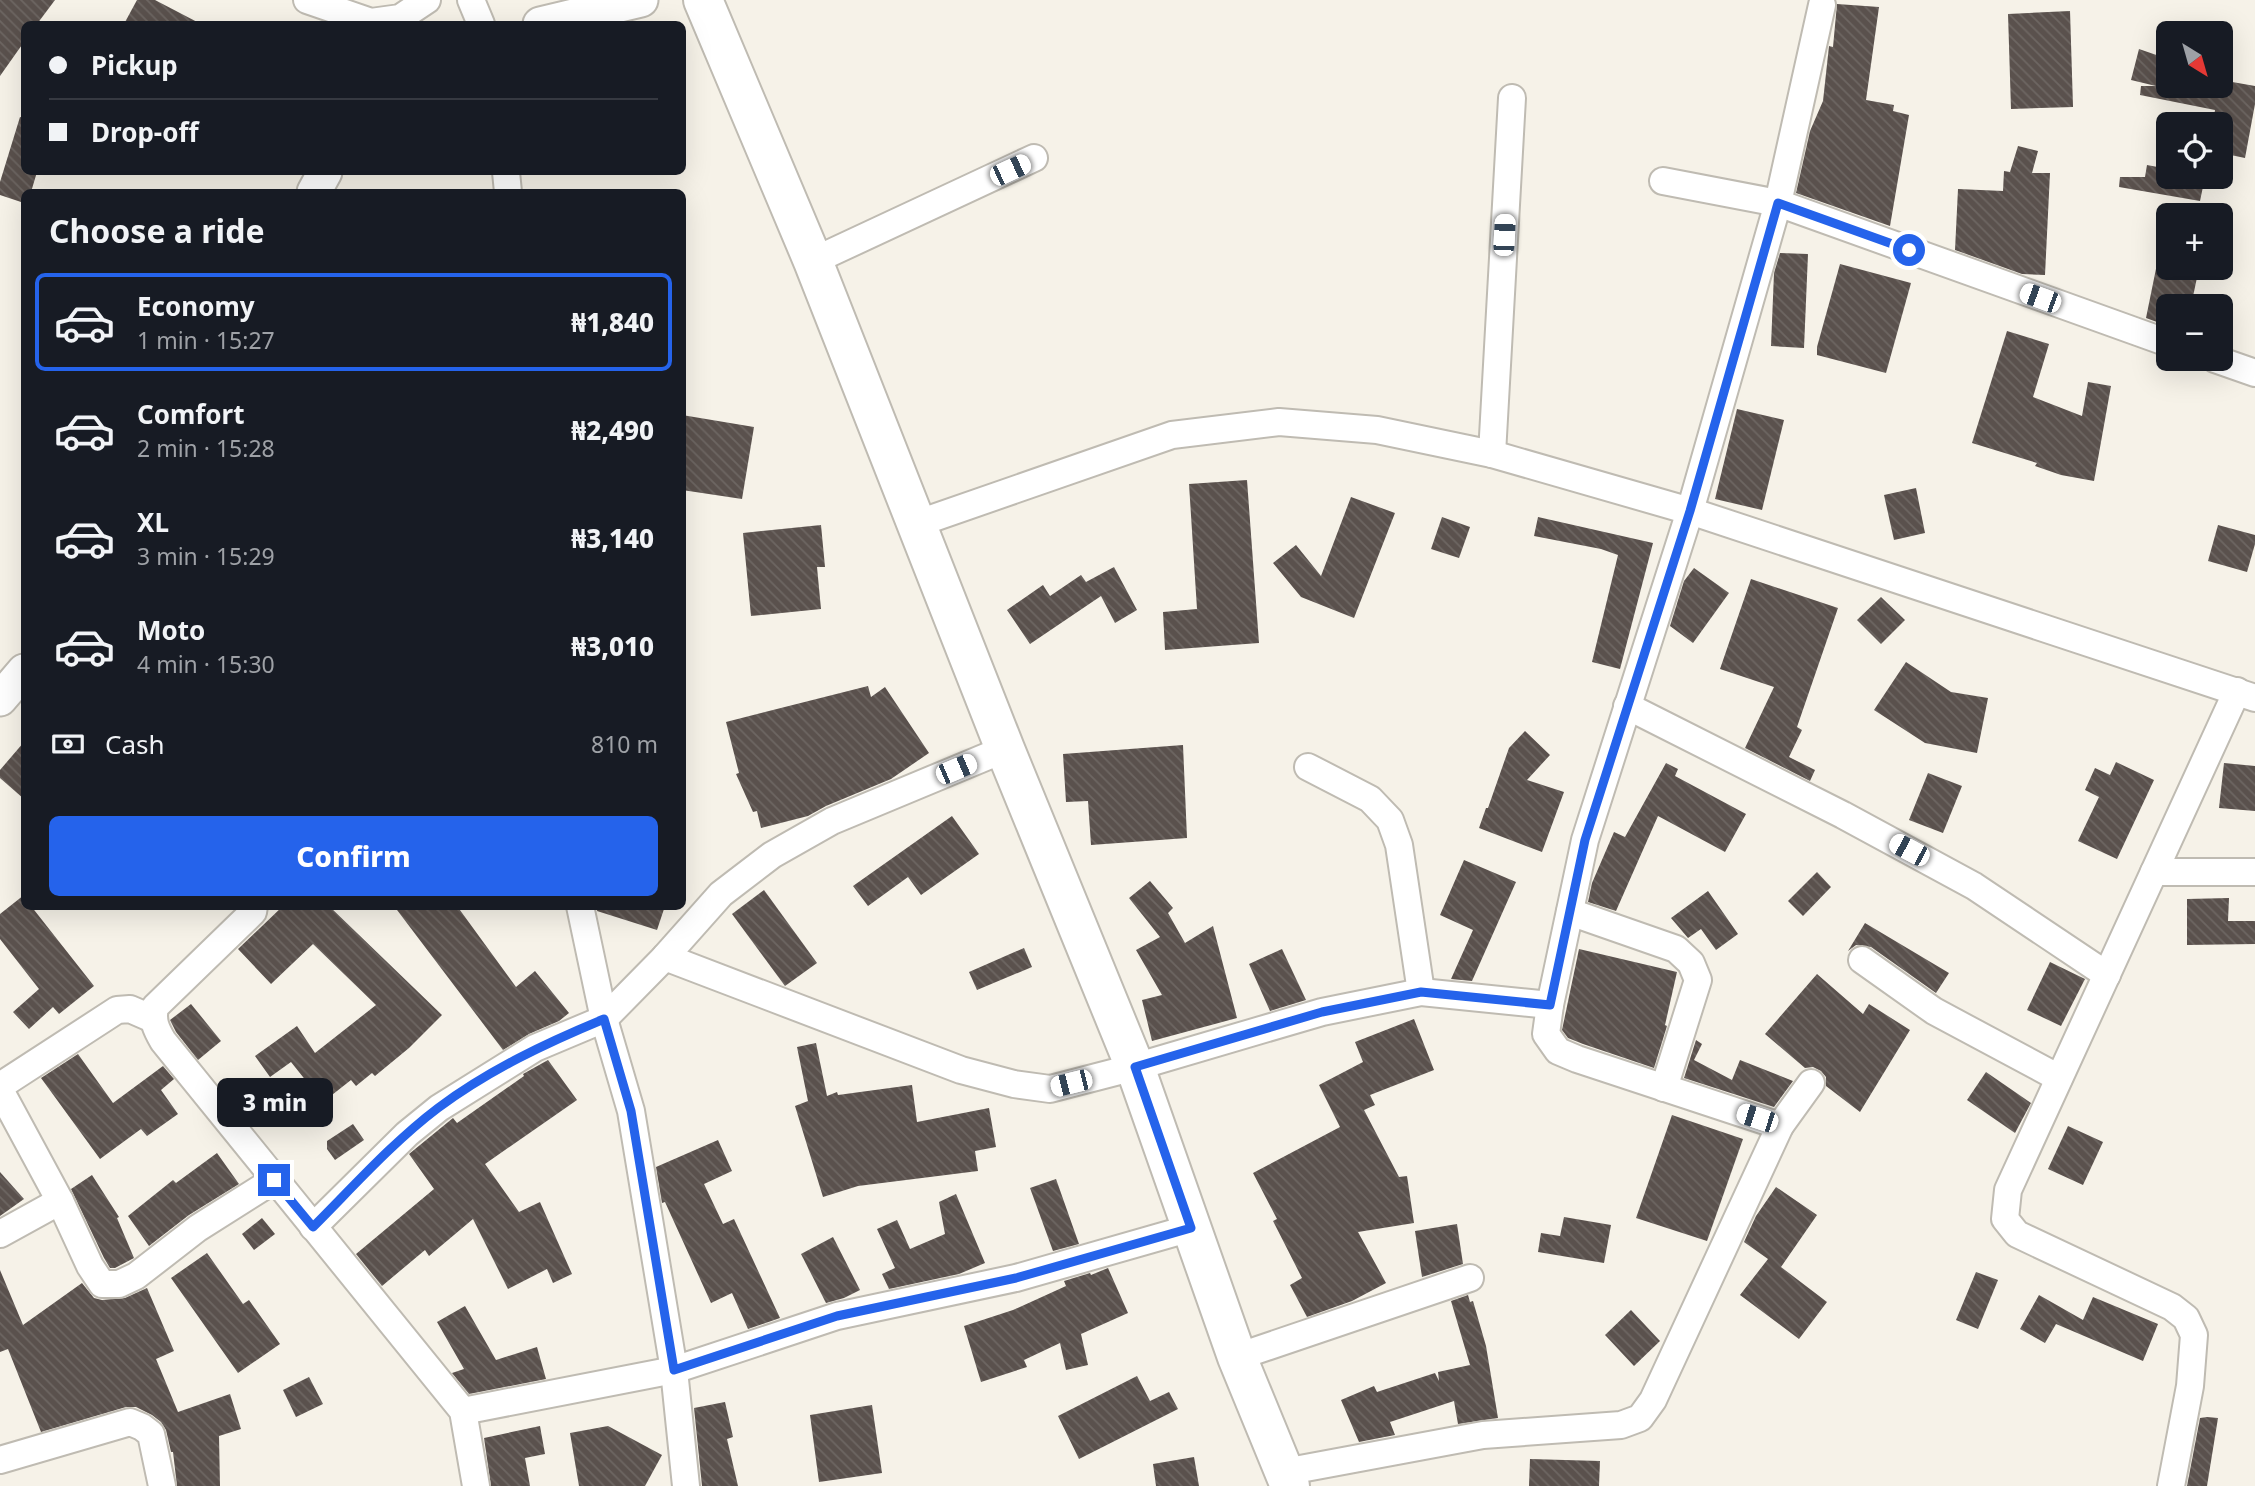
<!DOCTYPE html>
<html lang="en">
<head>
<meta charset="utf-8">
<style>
	:root { --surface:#171b24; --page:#242831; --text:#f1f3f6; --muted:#9ea1a6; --line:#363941; --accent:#2563eb }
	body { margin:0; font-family:"Noto Sans",sans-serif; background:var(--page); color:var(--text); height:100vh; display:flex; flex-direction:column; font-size:26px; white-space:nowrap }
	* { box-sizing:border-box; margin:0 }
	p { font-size:23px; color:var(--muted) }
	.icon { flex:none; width:38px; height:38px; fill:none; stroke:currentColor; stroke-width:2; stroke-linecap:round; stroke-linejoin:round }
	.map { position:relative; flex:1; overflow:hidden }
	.sheet { position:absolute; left:21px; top:189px; width:665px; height:721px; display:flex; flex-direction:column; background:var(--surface); border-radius:10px; box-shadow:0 7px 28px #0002 }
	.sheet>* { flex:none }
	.hud { position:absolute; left:21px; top:21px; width:665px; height:154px; border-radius:10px; box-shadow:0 7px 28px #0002; display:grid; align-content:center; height:154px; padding:0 28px; background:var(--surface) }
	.needle { width:46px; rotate:143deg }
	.controls { position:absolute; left:2156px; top:21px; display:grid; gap:14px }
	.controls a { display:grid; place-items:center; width:77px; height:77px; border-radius:10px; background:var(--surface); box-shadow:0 7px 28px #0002; font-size:35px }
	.end { position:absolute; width:32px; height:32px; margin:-16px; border:9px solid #2563eb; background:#fff; box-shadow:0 0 0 4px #fff }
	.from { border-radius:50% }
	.bubble { position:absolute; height:49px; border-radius:10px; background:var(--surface); box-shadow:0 7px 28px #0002; font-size:23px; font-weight:800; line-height:49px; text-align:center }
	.car { position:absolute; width:21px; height:42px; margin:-21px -10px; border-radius:9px; box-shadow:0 0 5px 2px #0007; background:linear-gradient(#fff 24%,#345 0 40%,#fff 0 76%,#345 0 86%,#fff 0) }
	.hud b { display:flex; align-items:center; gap:24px; height:66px; font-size:26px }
	.hud b+b { border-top:2px solid var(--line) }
	.hud i { width:18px; height:18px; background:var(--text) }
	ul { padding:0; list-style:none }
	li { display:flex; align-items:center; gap:21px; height:98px; margin:0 14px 10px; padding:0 14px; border:4px solid transparent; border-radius:10px }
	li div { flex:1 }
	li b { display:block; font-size:26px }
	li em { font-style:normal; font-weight:800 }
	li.selected { border-color:var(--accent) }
	li>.icon { width:63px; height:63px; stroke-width:1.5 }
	h2 { padding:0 28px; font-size:32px; line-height:84px }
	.pay { display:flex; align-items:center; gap:18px; height:77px; padding:0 28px; font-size:26px }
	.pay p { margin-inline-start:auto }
	.primary-button { display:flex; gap:14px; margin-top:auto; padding:14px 28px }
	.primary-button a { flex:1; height:80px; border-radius:10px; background:var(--accent); color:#fff; font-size:28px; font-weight:800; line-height:80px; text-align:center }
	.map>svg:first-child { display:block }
	.building { fill:url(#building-back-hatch) }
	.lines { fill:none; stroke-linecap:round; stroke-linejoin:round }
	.minor-casing { stroke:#bfbbb2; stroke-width:30 }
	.tertiary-casing { stroke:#bfbbb2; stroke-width:37 }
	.secondary-casing { stroke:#bfbbb2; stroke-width:42 }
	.minor { stroke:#fff; stroke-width:26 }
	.tertiary { stroke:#fff; stroke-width:33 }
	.secondary { stroke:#fff; stroke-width:38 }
	.route { stroke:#2563eb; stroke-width:9 }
</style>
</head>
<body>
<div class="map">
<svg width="2255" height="1486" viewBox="0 0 2255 1486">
	<defs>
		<pattern id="building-back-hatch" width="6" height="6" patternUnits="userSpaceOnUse" patternTransform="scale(1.75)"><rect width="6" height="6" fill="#5a514d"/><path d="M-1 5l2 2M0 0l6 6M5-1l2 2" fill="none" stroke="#6d6662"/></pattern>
	</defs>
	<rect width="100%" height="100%" fill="#f6f2e8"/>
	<g class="building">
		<path d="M 0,0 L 55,0 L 37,24 L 24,24 L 24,42 L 0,76 Z"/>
		<path d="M 137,0 L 155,0 L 201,24 L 124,24 Z"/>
		<path d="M 1837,4 L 1879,7 L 1866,100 L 1894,105 L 1893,111 L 1909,115 L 1890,226 L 1796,193 L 1810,131 L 1823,101 L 1829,46 L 1833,47 Z"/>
		<path d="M 2070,11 L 2073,107 L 2011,109 L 2008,14 Z"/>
		<path d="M 2139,49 L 2168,59 L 2168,86 L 2221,86 L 2221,80 L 2255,86 L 2255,104 L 2245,158 L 2221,153 L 2221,124 L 2213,124 L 2215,110 L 2140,95 L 2141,86 L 2156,86 L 2131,80 Z"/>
		<path d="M 20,117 L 24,118 L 24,172 L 37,172 L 31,192 L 24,192 L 24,203 L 0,195 L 0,182 Z"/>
		<path d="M 2018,146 L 2038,151 L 2032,173 L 2050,173 L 2045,275 L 2022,274 L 1955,250 L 1958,189 L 2003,191 L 2004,171 L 2010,172 Z"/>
		<path d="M 2147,165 L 2168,169 L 2168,177 L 2205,177 L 2200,201 L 2119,187 L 2120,177 L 2145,177 Z"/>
		<path d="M 1780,253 L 1808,254 L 1804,348 L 1771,346 L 1774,273 Z"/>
		<path d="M 2159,254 L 2168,255 L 2168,268 L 2199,268 L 2191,306 L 2168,306 L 2168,326 L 2146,318 Z"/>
		<path d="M 1840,264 L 1911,283 L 1886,373 L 1817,355 L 1817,347 Z"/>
		<path d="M 2007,331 L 2049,344 L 2033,397 L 2082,416 L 2088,382 L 2111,386 L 2094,481 L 2061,475 L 2035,466 L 2037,463 L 1972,443 Z"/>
		<path d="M 1737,409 L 1784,420 L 1762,510 L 1715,499 Z"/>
		<path d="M 682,415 L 754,427 L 742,499 L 682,490 Z"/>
		<path d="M 1247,480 L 1259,643 L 1165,650 L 1163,612 L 1197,609 L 1189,484 Z"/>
		<path d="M 1916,488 L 1925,533 L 1894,540 L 1884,495 Z"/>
		<path d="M 1351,497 L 1395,513 L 1354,618 L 1301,597 L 1273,563 L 1296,545 L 1321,576 Z"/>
		<path d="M 1442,517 L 1470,527 L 1459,558 L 1431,549 Z"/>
		<path d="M 1538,517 L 1653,543 L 1620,669 L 1592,662 L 1618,555 L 1601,549 L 1534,536 Z"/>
		<path d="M 821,525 L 825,567 L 817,567 L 821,609 L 751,616 L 743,533 Z"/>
		<path d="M 2218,525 L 2255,535 L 2255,544 L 2247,572 L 2208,561 Z"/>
		<path d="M 1114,567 L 1137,610 L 1115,623 L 1101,596 L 1030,644 L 1007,610 L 1043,585 L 1050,596 L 1081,575 L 1086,582 Z"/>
		<path d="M 1694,568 L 1729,593 L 1693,643 L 1670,626 L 1684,581 Z"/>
		<path d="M 1751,579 L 1838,608 L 1797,727 L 1802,730 L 1789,757 L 1815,770 L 1810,781 L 1745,748 L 1774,687 L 1720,669 Z"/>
		<path d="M 1881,597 L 1905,620 L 1881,644 L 1857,620 Z"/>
		<path d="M 1906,662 L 1951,692 L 1988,698 L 1977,753 L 1925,743 L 1874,710 Z"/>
		<path d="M 868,686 L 871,697 L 885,687 L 929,753 L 891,779 L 826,806 L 808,816 L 761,828 L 757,811 L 753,812 L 736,774 L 739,773 L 726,722 Z"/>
		<path d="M 1525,731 L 1550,755 L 1527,780 L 1564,792 L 1542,852 L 1479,828 L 1486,808 L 1488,808 L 1509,748 Z"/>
		<path d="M 24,742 L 24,799 L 0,778 L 0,770 Z"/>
		<path d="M 1183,745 L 1187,838 L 1091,845 L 1088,801 L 1066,802 L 1063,754 Z"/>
		<path d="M 2116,762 L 2154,780 L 2117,859 L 2078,841 L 2099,797 L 2085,790 L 2095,768 L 2110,775 Z"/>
		<path d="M 1666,763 L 1678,769 L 1675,776 L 1746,814 L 1725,852 L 1658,816 L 1616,911 L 1588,902 L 1592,883 L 1614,832 L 1625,837 Z"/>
		<path d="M 2224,763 L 2255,766 L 2255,811 L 2219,808 Z"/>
		<path d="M 1928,773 L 1962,786 L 1943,833 L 1909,820 Z"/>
		<path d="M 952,816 L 979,854 L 921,895 L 908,877 L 868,906 L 853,886 Z"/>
		<path d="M 1464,860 L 1516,882 L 1472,981 L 1451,979 L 1473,930 L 1440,915 Z"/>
		<path d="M 1817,872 L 1831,887 L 1803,916 L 1788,901 Z"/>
		<path d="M 1150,881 L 1173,908 L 1168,913 L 1185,943 L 1213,926 L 1237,1018 L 1152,1041 L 1142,1000 L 1162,995 L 1136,950 L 1160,937 L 1129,898 Z"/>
		<path d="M 764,890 L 817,963 L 785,986 L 732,914 Z"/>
		<path d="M 1708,891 L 1738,934 L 1716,950 L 1701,929 L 1688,938 L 1671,918 Z"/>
		<path d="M 24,895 L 24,906 L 31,906 L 94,986 L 59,1014 L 53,1007 L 29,1029 L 13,1012 L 39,989 L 0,939 L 0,914 Z"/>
		<path d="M 2229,898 L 2228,921 L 2255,921 L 2255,944 L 2187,945 L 2187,899 Z"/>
		<path d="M 283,906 L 329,906 L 442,1015 L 409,1048 L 375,1076 L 372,1073 L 356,1086 L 351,1080 L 323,1102 L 291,1062 L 270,1077 L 255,1056 L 297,1026 L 315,1053 L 376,1005 L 313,944 L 271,984 L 238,949 Z"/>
		<path d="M 394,906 L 457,906 L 516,987 L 535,971 L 569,1013 L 559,1021 L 529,1034 L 503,1050 Z"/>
		<path d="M 598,906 L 665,906 L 657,930 L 597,911 Z"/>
		<path d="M 1865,923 L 1949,973 L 1936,993 L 1871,947 L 1856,945 L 1848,951 Z"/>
		<path d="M 1024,948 L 1032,967 L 977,990 L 969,972 Z"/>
		<path d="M 1282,949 L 1306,1000 L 1270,1011 L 1249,964 Z"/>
		<path d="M 1579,949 L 1677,972 L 1665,1025 L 1667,1026 L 1654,1068 L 1583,1044 L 1568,1038 L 1562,1030 Z"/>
		<path d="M 2050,962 L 2085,979 L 2061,1026 L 2027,1010 Z"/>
		<path d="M 1817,974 L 1863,1014 L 1869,1004 L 1910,1030 L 1860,1112 L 1826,1086 L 1826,1077 L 1821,1071 L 1813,1067 L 1805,1068 L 1765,1034 Z"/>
		<path d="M 191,1004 L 221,1041 L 198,1060 L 176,1032 L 170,1020 Z"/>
		<path d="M 1414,1019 L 1434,1070 L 1370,1095 L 1375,1105 L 1364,1110 L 1399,1177 L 1407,1176 L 1414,1223 L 1358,1232 L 1386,1283 L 1352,1301 L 1307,1317 L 1290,1285 L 1302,1278 L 1273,1221 L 1277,1219 L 1253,1173 L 1340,1127 L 1319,1085 L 1363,1062 L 1355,1042 Z"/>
		<path d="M 1696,1040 L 1702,1044 L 1694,1060 L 1732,1080 L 1740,1060 L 1793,1081 L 1774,1107 L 1684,1078 Z"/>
		<path d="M 816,1043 L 827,1096 L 837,1092 L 838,1095 L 912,1085 L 917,1122 L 989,1108 L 996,1147 L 975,1151 L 978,1171 L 858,1186 L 823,1197 L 795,1106 L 808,1101 L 797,1047 Z"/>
		<path d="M 78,1054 L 113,1103 L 163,1066 L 174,1079 L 161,1090 L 178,1114 L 147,1136 L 141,1129 L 100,1159 L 41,1078 Z"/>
		<path d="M 548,1060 L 577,1100 L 485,1164 L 519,1212 L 540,1202 L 572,1274 L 553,1283 L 547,1269 L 508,1289 L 473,1219 L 429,1256 L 425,1250 L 382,1286 L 356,1254 L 434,1189 L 409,1154 L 453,1118 L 457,1123 L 524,1076 L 523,1074 Z"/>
		<path d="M 1986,1072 L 2031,1103 L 2015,1133 L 1967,1100 Z"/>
		<path d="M 1672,1115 L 1743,1139 L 1707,1241 L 1636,1218 Z"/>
		<path d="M 353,1124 L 364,1140 L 335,1160 L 327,1149 L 327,1141 Z"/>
		<path d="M 2068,1126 L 2103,1142 L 2083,1185 L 2048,1169 Z"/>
		<path d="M 718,1140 L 732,1171 L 704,1184 L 723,1224 L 734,1219 L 780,1318 L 748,1329 L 732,1293 L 711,1303 L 665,1202 L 662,1203 L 656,1167 Z"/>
		<path d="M 217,1153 L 239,1184 L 189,1215 L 149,1246 L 128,1216 L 173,1180 L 176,1183 Z"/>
		<path d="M 0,1172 L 24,1199 L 0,1216 Z"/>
		<path d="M 92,1175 L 119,1217 L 117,1218 L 134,1258 L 115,1268 L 110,1268 L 104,1258 L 71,1189 Z"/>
		<path d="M 1056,1179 L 1079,1244 L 1053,1251 L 1030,1188 Z"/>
		<path d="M 1776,1187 L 1817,1215 L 1781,1267 L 1827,1302 L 1799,1339 L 1740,1295 L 1768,1259 L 1744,1242 L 1756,1216 Z"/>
		<path d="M 956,1194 L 985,1263 L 959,1274 L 889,1289 L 882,1274 L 895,1268 L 877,1229 L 897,1220 L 910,1249 L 945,1234 L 939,1202 Z"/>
		<path d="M 1564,1217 L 1611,1225 L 1604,1263 L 1538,1252 L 1541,1233 L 1560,1236 Z"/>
		<path d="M 262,1218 L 275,1234 L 254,1250 L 242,1234 Z"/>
		<path d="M 1457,1224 L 1463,1264 L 1422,1277 L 1415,1231 Z"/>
		<path d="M 833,1237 L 860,1290 L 844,1298 L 826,1303 L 801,1254 Z"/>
		<path d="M 207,1253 L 243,1304 L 249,1300 L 280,1344 L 238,1373 L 171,1278 Z"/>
		<path d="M 1108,1268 L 1128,1313 L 1081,1334 L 1088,1365 L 1066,1370 L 1060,1343 L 1024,1360 L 1027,1367 L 981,1382 L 964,1326 L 1013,1310 L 1066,1286 L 1064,1281 L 1090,1273 L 1091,1275 Z"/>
		<path d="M 0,1270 L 23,1325 L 82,1283 L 94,1298 L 102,1300 L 125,1298 L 147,1288 L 174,1351 L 156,1359 L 178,1412 L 230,1394 L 241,1429 L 219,1436 L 220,1486 L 177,1486 L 173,1452 L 171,1452 L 166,1430 L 161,1422 L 152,1415 L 136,1407 L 126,1407 L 41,1432 L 8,1349 L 0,1352 Z"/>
		<path d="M 1976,1272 L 1998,1280 L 1978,1329 L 1956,1320 Z"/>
		<path d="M 1468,1295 L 1470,1302 L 1473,1301 L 1486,1346 L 1498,1418 L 1458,1424 L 1454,1401 L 1390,1422 L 1395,1435 L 1359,1442 L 1341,1400 L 1374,1386 L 1377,1392 L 1435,1373 L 1439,1381 L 1438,1372 L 1470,1365 L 1451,1301 Z"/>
		<path d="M 2039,1295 L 2083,1320 L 2093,1297 L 2158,1324 L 2143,1361 L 2056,1324 L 2045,1343 L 2020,1329 Z"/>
		<path d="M 465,1306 L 496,1360 L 537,1347 L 546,1379 L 469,1394 L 452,1373 L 464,1369 L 437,1322 Z"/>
		<path d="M 1631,1310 L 1660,1341 L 1634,1366 L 1605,1335 Z"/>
		<path d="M 1137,1376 L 1150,1401 L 1169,1392 L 1178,1409 L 1079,1459 L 1058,1416 Z"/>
		<path d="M 309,1377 L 323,1404 L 296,1417 L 283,1390 Z"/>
		<path d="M 725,1402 L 733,1437 L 727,1439 L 738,1486 L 702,1486 L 694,1408 Z"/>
		<path d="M 872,1405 L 882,1473 L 819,1482 L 810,1415 Z"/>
		<path d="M 2207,1417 L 2218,1418 L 2207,1486 L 2187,1486 L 2200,1418 Z"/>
		<path d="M 540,1426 L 545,1454 L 525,1458 L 530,1486 L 491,1486 L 484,1438 Z"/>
		<path d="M 608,1426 L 662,1455 L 645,1486 L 579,1486 L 570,1433 Z"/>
		<path d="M 1194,1457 L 1199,1486 L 1156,1486 L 1153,1464 Z"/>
		<path d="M 1530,1459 L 1600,1461 L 1599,1486 L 1529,1486 Z"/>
	</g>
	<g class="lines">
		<g class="minor-casing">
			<g id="minor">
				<path d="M 307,0 L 371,22 L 400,18 L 427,0"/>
				<path d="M 471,0 L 481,24"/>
				<path d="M 506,172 L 508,192"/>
				<path d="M 1663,181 L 1778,203 L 2168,343"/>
				<path d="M 813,261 L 1034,158"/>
				<path d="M 2215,359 L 2255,373"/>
				<path d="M 1492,454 L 1512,98"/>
				<path d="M 916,524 L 1172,435 L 1279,422 L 1377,430 L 1492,454 L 1690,511 L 2255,698"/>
				<path d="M 1627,706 L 1843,815 L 1974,886 L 2107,975"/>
				<path d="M 1308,767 L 1370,799 L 1390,820 L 1399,845 L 1421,992"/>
				<path d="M 2154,872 L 2255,872"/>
				<path d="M 254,906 L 253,912 L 155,1007 C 152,1021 156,1029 163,1041 L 463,1411 L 476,1486"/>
				<path d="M 580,906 L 604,1019 L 631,1111 L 674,1370 L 686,1486"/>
				<path d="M 1570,912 L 1676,949 L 1691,963 L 1698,980 L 1664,1088"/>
				<path d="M 665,957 L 961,1070 L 1014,1084 L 1050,1089 L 1135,1067 L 1322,1012 L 1421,992 L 1550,1005"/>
				<path d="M 1862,960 L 1934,1011 L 2059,1078"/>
				<path d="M 0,1086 L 117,1010 L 130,1009 L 153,1019"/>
				<path d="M 0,1090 L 60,1201 L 90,1266 L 102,1284 L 119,1284 L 136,1276 L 198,1228 L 274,1180"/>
				<path d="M 1780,1126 L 1577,1059 L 1558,1051 L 1546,1034 L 1550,1005 L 1585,840 L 1690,511 L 1778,203 L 1822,5"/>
				<path d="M 313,1227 L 407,1134 L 439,1108 L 535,1048 L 604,1019 L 665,957 L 721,894 L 772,855 L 832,821 L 1005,749"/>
				<path d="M 0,1234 L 60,1201"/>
				<path d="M 1237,1357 L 1470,1278"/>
				<path d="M 463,1411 L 674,1370 L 837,1316 L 1016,1278 L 1191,1228"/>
				<path d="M 0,1460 L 130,1422 L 142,1427 L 151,1434 L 162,1486"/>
				<path d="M 1284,1472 L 1483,1435 L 1621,1425 L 1640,1418 L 1653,1400 L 1780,1126 L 1811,1083"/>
				<path d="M 2171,1486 L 2190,1386 L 2194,1335 L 2186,1318 L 2172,1307 L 2017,1234 L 2005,1219 L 2008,1190 L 2237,691"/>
			</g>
		</g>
		<g class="tertiary-casing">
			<g id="tertiary">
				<path d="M 540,24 L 641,0"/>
				<path d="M 314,192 L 325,172"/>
				<path d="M 0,699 L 24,671"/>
			</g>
		</g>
		<g class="secondary-casing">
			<path id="secondary" d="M 703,0 L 813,261 L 1005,749 L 1135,1067 L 1237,1357 L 1290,1486"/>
		</g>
		<use href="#minor" class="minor"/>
		<use href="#tertiary" class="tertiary"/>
		<use href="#secondary" class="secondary"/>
	</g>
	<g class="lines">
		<path class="route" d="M 274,1180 L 313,1227 C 353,1187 393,1142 438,1108 C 489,1070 546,1043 604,1019 L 631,1111 L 674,1370 L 837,1316 L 1016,1278 L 1191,1228 L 1135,1067 L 1322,1012 L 1421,992 L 1550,1005 L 1585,840 L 1690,511 L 1778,203 L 1909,250"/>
	</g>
</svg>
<div class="controls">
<a><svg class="needle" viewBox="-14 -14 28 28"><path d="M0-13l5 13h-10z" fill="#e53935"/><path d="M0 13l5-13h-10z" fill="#9ea1a6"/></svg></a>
<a><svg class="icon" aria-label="locate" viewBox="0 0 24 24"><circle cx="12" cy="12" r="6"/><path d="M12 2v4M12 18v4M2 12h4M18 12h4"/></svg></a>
<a>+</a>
<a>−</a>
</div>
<i class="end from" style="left:1909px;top:250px"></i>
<i class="end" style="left:274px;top:1180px"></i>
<div class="bubble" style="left:217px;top:1078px;width:116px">3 min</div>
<i class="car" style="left:1010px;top:170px;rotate:65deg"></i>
<i class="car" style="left:1504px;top:235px;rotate:3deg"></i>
<i class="car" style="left:2040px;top:298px;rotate:290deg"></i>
<i class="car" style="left:956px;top:769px;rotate:67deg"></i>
<i class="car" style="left:1909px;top:850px;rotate:298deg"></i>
<i class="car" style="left:1071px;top:1083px;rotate:256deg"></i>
<i class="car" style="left:1757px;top:1118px;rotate:288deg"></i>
<div class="hud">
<b><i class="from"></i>Pickup</b>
<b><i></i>Drop-off</b>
</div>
<section class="sheet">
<h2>Choose a ride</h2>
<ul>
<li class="selected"><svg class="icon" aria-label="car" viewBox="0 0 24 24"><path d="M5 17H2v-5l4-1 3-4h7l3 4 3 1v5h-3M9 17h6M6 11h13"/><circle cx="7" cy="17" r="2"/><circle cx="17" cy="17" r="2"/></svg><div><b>Economy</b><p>1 min · 15:27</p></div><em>₦1,840</em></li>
<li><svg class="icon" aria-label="car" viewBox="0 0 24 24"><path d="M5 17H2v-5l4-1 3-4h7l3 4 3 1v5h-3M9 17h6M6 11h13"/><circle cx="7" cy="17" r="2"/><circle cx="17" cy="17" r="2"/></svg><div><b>Comfort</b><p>2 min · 15:28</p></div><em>₦2,490</em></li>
<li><svg class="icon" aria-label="car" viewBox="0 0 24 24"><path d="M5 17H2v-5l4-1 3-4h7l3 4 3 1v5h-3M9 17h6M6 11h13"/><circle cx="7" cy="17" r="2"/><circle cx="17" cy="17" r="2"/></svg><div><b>XL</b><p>3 min · 15:29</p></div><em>₦3,140</em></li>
<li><svg class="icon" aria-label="car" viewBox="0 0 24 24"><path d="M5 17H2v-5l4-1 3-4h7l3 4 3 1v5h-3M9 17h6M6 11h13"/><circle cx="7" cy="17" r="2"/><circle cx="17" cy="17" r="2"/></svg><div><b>Moto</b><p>4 min · 15:30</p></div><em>₦3,010</em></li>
</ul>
<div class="pay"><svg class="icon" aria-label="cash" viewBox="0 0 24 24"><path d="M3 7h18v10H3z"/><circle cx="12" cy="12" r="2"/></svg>Cash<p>810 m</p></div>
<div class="primary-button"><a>Confirm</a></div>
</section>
</div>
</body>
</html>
